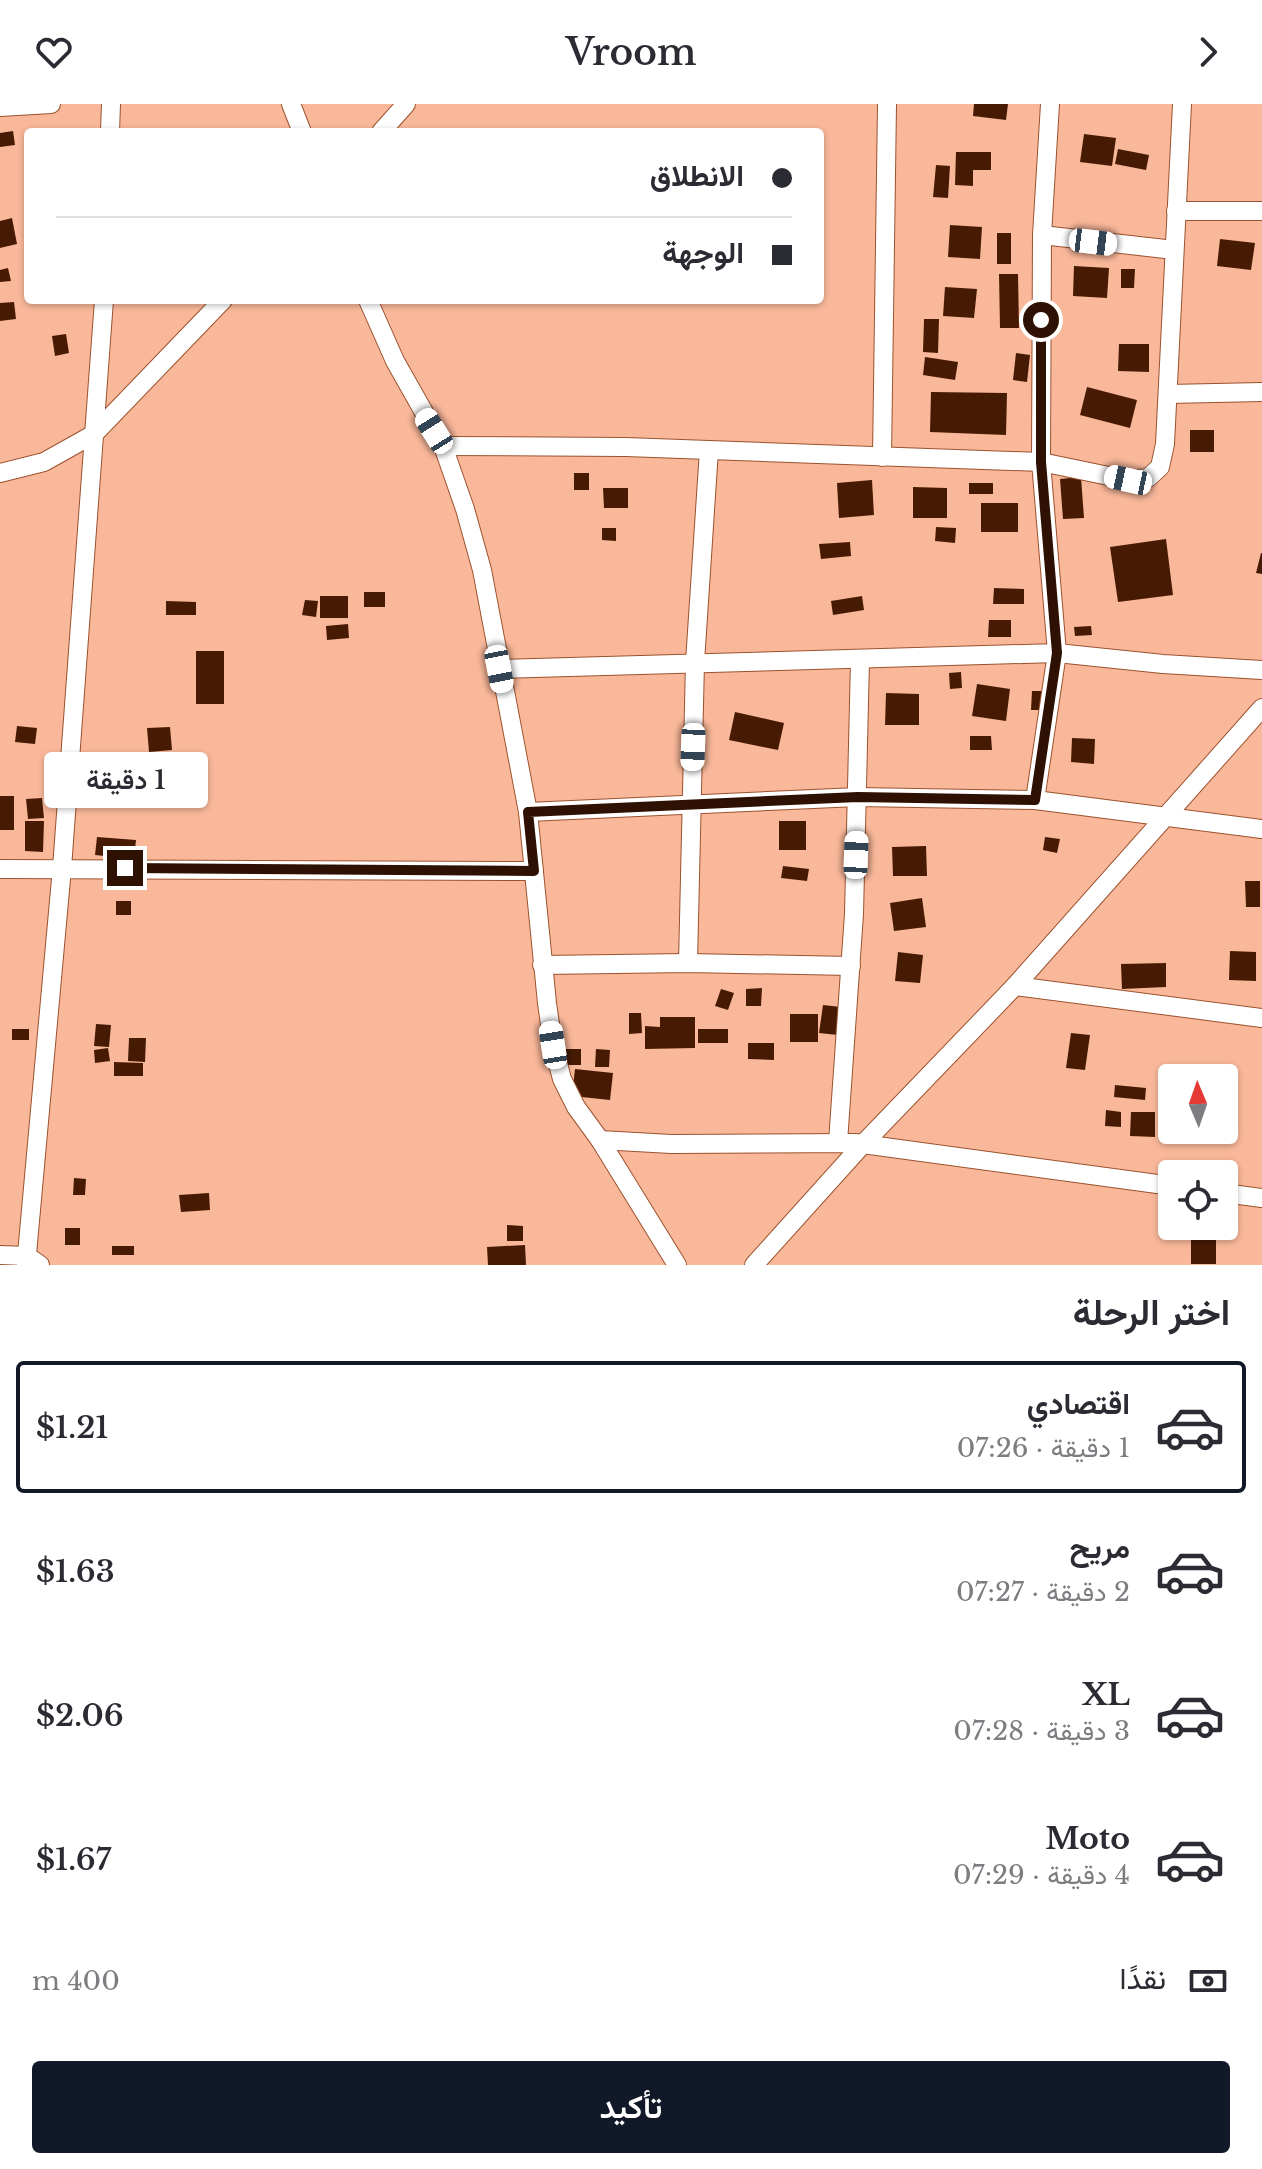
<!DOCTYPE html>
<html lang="ar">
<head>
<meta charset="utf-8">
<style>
	:root { --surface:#fff; --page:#f7f7f7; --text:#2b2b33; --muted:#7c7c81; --line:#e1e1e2; --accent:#111827 }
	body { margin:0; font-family:"Libre Baskerville",Vazirmatn,serif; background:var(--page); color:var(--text); direction:rtl; height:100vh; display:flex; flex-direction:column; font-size:30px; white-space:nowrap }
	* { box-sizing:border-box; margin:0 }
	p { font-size:26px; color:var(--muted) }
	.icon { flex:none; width:44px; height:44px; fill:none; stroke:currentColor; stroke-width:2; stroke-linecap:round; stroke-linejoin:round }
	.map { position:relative; height:1161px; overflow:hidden; direction:ltr }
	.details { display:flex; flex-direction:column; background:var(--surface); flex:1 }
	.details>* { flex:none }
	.banner { position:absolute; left:24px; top:24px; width:800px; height:176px; border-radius:8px; box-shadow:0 2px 6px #0004; direction:rtl; display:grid; align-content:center; height:176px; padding:0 32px; background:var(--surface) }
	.needle { width:52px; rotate:358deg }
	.tools { position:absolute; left:1158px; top:960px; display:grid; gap:16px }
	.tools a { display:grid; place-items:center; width:80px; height:80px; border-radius:8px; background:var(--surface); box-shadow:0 2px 6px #0004; font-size:40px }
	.end { position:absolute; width:36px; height:36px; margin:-18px; border:10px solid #2e1103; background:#fff; box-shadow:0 0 0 4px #fff }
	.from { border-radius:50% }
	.bubble { position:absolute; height:56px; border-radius:8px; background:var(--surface); box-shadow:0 2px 6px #0004; font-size:26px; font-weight:600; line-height:56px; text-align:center; direction:rtl }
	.car { position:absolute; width:24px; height:48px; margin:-24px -12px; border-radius:10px; box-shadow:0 0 6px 2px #0007; background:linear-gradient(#fff 24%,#345 0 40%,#fff 0 76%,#345 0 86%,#fff 0) }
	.banner b { display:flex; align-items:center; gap:28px; height:76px; font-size:30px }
	.banner b+b { border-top:2px solid var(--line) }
	.banner i { width:20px; height:20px; background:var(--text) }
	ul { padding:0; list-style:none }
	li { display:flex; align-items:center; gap:24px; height:132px; margin:0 16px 12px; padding:0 16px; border:4px solid transparent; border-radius:8px }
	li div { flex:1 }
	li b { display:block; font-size:30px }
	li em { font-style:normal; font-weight:600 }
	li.selected { border-color:var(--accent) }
	li>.icon { width:72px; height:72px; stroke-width:1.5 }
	h2 { padding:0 32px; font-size:36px; line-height:96px }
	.pay { display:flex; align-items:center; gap:20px; height:88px; padding:0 32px; font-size:30px }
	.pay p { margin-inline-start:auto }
	.cta { display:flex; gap:16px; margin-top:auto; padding:16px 32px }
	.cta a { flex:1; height:92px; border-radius:8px; background:var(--accent); color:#fff; font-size:32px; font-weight:600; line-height:92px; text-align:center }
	header { display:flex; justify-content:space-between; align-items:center; height:104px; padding:0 32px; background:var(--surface); font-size:36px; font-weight:600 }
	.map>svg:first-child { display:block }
	.building { fill:#471b03 }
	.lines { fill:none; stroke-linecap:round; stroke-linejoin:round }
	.street-casing { stroke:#9b522e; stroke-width:20 }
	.street { stroke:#fff; stroke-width:18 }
	.route { stroke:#2e1103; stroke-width:10 }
</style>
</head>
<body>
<header><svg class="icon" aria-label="forward" viewBox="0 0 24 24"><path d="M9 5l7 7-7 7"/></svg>Vroom<svg class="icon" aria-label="heart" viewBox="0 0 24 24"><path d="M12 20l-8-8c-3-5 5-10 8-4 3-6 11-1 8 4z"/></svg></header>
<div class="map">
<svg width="1262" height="1161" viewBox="0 0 1262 1161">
	<rect width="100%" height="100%" fill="#fab89a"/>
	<g class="building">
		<path d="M 974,0 L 1008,0 L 1006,16 L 973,12 Z"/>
		<path d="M 13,27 L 15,41 L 0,43 L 0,29 Z"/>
		<path d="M 1084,30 L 1116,34 L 1112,62 L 1080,58 Z"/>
		<path d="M 1118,45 L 1149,51 L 1146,66 L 1115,60 Z"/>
		<path d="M 956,48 L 991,48 L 991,66 L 973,66 L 973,82 L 955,81 Z"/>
		<path d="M 936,61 L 950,62 L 948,94 L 933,93 Z"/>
		<path d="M 12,114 L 17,140 L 0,144 L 0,117 Z"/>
		<path d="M 950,121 L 982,123 L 980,155 L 948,153 Z"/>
		<rect x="997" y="129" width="14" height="31"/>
		<path d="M 1220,135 L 1255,139 L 1251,166 L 1217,162 Z"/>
		<path d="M 1074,162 L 1109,164 L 1107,194 L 1073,192 Z"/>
		<path d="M 8,164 L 11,177 L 0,178 L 0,166 Z"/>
		<path d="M 1121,165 L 1135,165 L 1134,184 L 1121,184 Z"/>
		<path d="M 999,170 L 1018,170 L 1019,224 L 1000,224 Z"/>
		<path d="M 945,183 L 977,185 L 974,214 L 943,212 Z"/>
		<path d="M 14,198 L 16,215 L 0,217 L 0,199 Z"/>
		<path d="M 924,215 L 939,215 L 938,249 L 923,248 Z"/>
		<path d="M 66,230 L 69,249 L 55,252 L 52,232 Z"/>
		<path d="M 1119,240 L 1149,240 L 1149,268 L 1118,267 Z"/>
		<path d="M 1016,249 L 1030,251 L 1027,278 L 1013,276 Z"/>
		<path d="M 925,253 L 958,258 L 955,276 L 923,271 Z"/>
		<path d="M 1087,283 L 1137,296 L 1130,324 L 1080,311 Z"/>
		<path d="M 931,288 L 1007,289 L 1006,331 L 930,328 Z"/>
		<rect x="1190" y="326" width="24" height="22"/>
		<rect x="574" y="369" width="15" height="17"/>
		<path d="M 1081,373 L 1084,414 L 1063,415 L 1060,375 Z"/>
		<path d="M 872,376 L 874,411 L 839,414 L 837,379 Z"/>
		<rect x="969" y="379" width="24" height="11"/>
		<path d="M 913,383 L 947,384 L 947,414 L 913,414 Z"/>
		<path d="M 603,384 L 628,384 L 628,404 L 604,404 Z"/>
		<rect x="981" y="399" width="37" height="29"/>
		<path d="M 936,423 L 956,424 L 955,439 L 935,437 Z"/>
		<path d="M 602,424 L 616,424 L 616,437 L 602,436 Z"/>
		<path d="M 1166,435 L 1173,491 L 1118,498 L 1110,443 Z"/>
		<path d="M 850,438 L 851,452 L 821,455 L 819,440 Z"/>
		<path d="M 1261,449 L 1262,449 L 1262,470 L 1256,469 Z"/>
		<path d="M 994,484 L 1024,485 L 1024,500 L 993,500 Z"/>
		<rect x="364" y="488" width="21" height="15"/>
		<rect x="320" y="492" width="28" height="22"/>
		<path d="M 862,492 L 864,506 L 833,511 L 831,497 Z"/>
		<path d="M 305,496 L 318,497 L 316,513 L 302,511 Z"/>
		<path d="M 166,497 L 196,498 L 196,511 L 166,511 Z"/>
		<path d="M 989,516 L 1011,516 L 1011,533 L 988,533 Z"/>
		<path d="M 348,520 L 349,534 L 327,536 L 326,522 Z"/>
		<path d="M 1091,522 L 1092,531 L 1075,532 L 1074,523 Z"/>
		<rect x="196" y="547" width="28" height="53"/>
		<path d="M 961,568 L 962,584 L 950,585 L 949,569 Z"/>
		<path d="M 977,580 L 1010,585 L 1006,617 L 972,612 Z"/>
		<path d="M 1032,587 L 1049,587 L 1049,606 L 1031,606 Z"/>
		<path d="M 886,589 L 919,590 L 919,621 L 885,621 Z"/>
		<path d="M 735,608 L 784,619 L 778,646 L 729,636 Z"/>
		<path d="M 17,622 L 37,624 L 35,640 L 15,638 Z"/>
		<path d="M 170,623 L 172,646 L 149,648 L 147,624 Z"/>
		<path d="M 970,632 L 991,632 L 992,646 L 970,646 Z"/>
		<path d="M 1072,634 L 1095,635 L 1094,660 L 1071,658 Z"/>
		<path d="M 126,659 L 139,659 L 140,694 L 127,694 Z"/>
		<rect x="0" y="692" width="14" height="34"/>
		<path d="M 42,694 L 44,714 L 28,715 L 26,695 Z"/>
		<path d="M 25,717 L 44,717 L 43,748 L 25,747 Z"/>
		<rect x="779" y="717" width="27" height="29"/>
		<path d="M 97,733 L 136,736 L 134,755 L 95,751 Z"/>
		<path d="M 1045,733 L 1060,735 L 1057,749 L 1043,746 Z"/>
		<path d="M 926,742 L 927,772 L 893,772 L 892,743 Z"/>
		<path d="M 783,762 L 809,765 L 807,777 L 781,774 Z"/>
		<path d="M 1245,777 L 1260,777 L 1260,803 L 1246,803 Z"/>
		<path d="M 922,794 L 926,823 L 894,827 L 890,799 Z"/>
		<rect x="116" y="797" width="15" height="14"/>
		<path d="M 1230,847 L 1256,848 L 1256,877 L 1229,876 Z"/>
		<path d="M 898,848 L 923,851 L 920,879 L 895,877 Z"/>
		<path d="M 1166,859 L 1166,883 L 1122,885 L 1121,860 Z"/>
		<path d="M 762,884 L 761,902 L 746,902 L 746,885 Z"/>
		<path d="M 721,885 L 734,889 L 728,906 L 715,902 Z"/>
		<path d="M 823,901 L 841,903 L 838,931 L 819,929 Z"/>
		<path d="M 629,909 L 641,909 L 642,929 L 629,930 Z"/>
		<rect x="790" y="910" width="28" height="28"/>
		<path d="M 660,913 L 695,913 L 695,944 L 645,945 L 645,922 L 660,923 Z"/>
		<path d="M 96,920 L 111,921 L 109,943 L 94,942 Z"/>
		<rect x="12" y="925" width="17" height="11"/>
		<rect x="698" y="925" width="30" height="14"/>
		<path d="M 1071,929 L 1090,931 L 1085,966 L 1066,964 Z"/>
		<path d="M 129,934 L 146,934 L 145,958 L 128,957 Z"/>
		<path d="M 748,939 L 774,939 L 774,956 L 748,955 Z"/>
		<path d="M 108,944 L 110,957 L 95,959 L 94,946 Z"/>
		<rect x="564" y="945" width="17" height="16"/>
		<path d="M 596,945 L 610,946 L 609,963 L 595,963 Z"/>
		<path d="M 114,958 L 143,959 L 143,972 L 114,972 Z"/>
		<path d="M 575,965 L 613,969 L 610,996 L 572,992 Z"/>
		<path d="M 1115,981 L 1146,984 L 1145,996 L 1114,993 Z"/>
		<path d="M 1163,995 L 1172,995 L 1172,1024 L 1164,1024 Z"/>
		<path d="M 1106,1006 L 1121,1008 L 1121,1023 L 1105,1022 Z"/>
		<path d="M 1131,1008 L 1155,1008 L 1155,1033 L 1130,1032 Z"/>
		<path d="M 74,1074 L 86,1075 L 85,1091 L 73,1091 Z"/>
		<path d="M 209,1089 L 210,1106 L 181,1108 L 179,1091 Z"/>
		<path d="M 507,1121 L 523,1122 L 523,1137 L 507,1137 Z"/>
		<rect x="65" y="1124" width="15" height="17"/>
		<path d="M 1216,1129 L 1216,1160 L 1191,1160 L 1191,1130 Z"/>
		<path d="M 525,1141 L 526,1161 L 488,1161 L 487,1143 Z"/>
		<rect x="112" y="1142" width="22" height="9"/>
	</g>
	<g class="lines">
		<g class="street-casing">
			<g id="street">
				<path d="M 291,0 L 302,28"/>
				<path d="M 0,3 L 51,0"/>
				<path d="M 110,28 L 111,0"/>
				<path d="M 381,28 L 406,0"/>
				<path d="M 1176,107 L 1262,107"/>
				<path d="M 1042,131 L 1174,146"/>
				<path d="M 368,196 L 395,257 L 443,342 L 465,405 L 482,466 L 528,708 L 547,899 L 553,941 L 562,975 L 576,1003 L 600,1036 L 677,1161"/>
				<path d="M 1168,290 L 1262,288"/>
				<path d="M 443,342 L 626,343 L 1041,358 L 1128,376 L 1148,374 L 1160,363 L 1165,340 L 1182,0"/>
				<path d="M 882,353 L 887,0"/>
				<path d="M 0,369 L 44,358 L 94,330 L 223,196"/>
				<path d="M 499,565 L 1057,549 L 1041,358 L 1042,131 L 1050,0"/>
				<path d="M 1035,696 L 1057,549 L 1163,560 L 1262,566"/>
				<path d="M 528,708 L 858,693 L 1035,696 L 1262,725"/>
				<path d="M 0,765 L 534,767"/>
				<path d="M 688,859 L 695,558 L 709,346"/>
				<path d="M 542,861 L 688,859 L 851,862"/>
				<path d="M 1015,882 L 1262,914"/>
				<path d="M 600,1036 L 671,1040 L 855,1039 L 1172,1082"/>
				<path d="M 838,1038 L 854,810 L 860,556"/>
				<path d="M 1224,1089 L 1262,1094"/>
				<path d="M 0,1151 L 27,1152 L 40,1161"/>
				<path d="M 26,1161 L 62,764 L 104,196"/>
				<path d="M 754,1161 L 863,1040 L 1015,882 L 1262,604"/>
			</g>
		</g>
		<use href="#street" class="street"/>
	</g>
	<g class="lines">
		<path class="route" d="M 125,764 L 534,767 L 528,708 L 858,693 L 1035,696 L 1057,549 L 1041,358 L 1041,216"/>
	</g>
</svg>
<div class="tools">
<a><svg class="needle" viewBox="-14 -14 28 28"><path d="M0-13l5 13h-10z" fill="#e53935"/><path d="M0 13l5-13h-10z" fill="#7c7c81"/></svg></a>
<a><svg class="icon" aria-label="locate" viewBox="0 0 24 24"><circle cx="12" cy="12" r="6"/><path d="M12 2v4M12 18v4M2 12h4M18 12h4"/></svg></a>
</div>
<i class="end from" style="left:1041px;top:216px"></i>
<i class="end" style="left:125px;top:764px"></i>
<div class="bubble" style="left:44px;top:648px;width:164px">1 دقيقة</div>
<i class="car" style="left:1093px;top:138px;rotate:97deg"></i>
<i class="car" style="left:434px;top:327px;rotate:328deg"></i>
<i class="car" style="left:1128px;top:376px;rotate:282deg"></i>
<i class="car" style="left:499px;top:565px;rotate:169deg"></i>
<i class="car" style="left:693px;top:643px;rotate:182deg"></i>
<i class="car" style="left:856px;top:751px;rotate:2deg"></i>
<i class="car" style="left:553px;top:941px;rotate:351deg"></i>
<div class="banner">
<b><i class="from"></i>الانطلاق</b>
<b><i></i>الوجهة</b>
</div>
</div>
<section class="details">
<h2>اختر الرحلة</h2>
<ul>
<li class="selected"><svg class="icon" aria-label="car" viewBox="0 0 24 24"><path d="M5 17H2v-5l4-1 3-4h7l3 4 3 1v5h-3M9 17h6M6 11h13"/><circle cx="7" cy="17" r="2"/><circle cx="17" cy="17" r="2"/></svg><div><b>اقتصادي</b><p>1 دقيقة · 07:26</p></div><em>$1.21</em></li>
<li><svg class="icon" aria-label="car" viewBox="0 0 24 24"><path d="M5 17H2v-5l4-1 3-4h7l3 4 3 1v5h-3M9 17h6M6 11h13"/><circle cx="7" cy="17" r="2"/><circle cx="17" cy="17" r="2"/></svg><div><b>مريح</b><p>2 دقيقة · 07:27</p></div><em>$1.63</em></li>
<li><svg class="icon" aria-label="car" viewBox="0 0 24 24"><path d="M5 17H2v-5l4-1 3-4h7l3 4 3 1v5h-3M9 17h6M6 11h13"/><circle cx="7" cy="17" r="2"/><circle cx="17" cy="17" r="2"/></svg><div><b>XL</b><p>3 دقيقة · 07:28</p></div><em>$2.06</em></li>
<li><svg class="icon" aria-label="car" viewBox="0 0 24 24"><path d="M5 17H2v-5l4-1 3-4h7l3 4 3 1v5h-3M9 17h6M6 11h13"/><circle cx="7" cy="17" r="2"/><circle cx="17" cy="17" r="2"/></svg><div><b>Moto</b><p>4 دقيقة · 07:29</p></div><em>$1.67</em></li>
</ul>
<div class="pay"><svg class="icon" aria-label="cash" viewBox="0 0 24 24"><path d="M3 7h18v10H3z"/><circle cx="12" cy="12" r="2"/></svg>نقدًا<p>400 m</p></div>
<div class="cta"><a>تأكيد</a></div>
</section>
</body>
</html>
